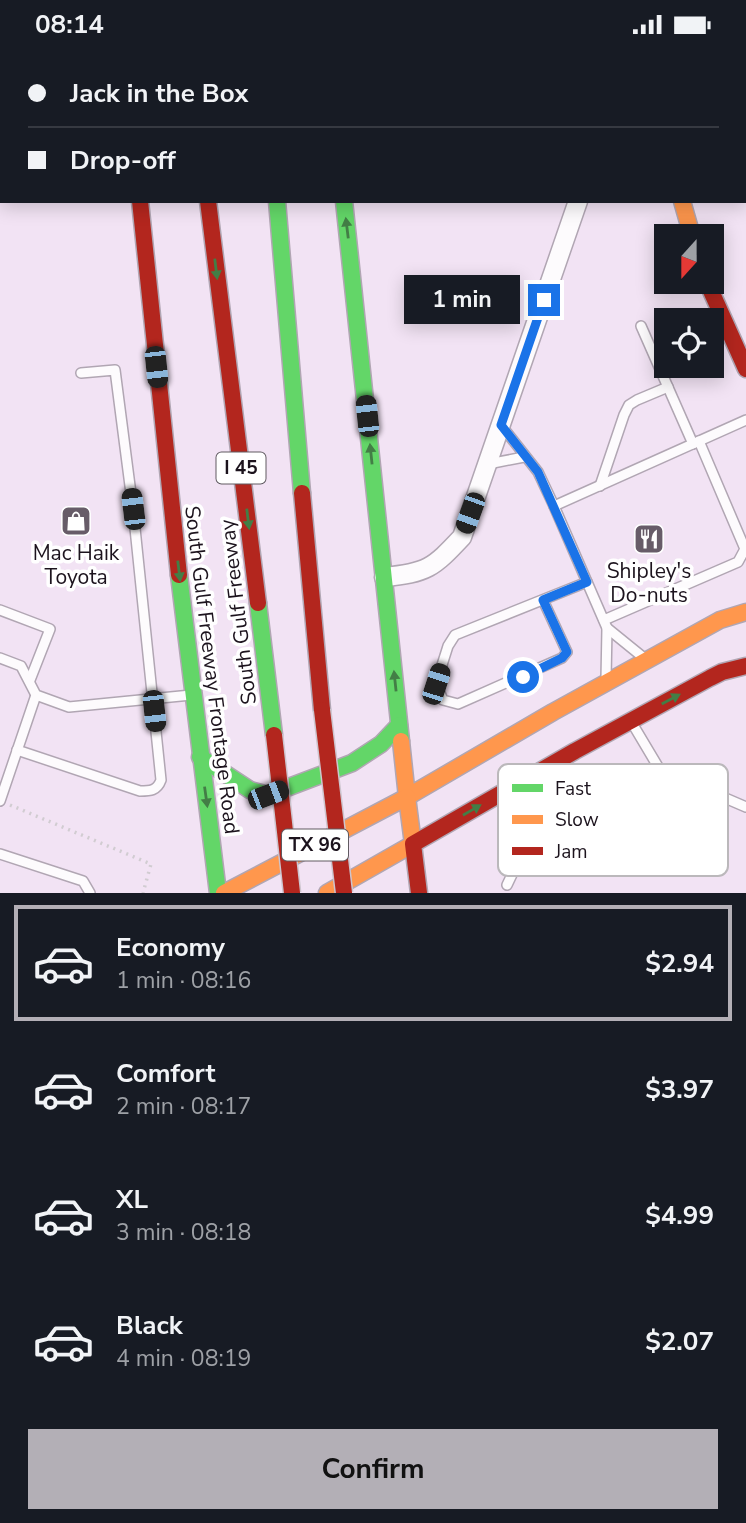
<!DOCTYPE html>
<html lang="en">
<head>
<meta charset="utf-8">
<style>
	:root { --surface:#171b24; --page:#20242c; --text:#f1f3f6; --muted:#9ea1a6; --line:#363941; --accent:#b3afb6 }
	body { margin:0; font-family:"Nunito Sans",sans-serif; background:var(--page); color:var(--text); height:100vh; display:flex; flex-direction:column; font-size:26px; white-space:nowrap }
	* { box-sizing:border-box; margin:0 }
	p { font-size:23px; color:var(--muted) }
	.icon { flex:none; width:38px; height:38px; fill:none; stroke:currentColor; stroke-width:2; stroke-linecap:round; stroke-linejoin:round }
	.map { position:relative; height:844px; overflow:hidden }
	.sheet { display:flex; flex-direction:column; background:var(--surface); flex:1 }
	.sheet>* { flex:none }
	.hud { position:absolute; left:0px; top:0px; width:747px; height:154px; box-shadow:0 4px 18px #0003; display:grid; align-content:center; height:154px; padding:0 28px; background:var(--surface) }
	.needle { width:46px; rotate:201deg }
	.fabs { position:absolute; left:654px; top:175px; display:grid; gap:14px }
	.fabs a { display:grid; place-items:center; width:70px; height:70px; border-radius:0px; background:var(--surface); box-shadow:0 4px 18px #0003; font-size:35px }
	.end { position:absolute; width:32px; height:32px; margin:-16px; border:9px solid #1a73e8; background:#fff; box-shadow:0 0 0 4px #fff }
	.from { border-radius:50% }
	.bubble { position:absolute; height:49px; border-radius:0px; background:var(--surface); box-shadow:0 4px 18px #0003; font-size:23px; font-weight:700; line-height:49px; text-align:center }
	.car { position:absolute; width:21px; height:42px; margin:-21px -10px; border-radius:9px; box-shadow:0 0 5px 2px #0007; background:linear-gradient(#222 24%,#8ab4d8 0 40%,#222 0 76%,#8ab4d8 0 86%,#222 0) }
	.hud b { display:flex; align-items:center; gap:24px; height:66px; font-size:26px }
	.hud b+b { border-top:2px solid var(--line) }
	.hud i { width:18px; height:18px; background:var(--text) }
	ul { padding:12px 0 0; list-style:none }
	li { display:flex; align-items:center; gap:21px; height:116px; margin:0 14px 10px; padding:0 14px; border:4px solid transparent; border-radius:0px }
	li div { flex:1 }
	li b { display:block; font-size:26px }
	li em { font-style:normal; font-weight:700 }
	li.on { border-color:var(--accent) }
	li>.icon { width:63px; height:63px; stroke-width:1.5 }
	.cta { display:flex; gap:14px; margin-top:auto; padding:14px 28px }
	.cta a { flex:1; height:80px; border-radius:0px; background:var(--accent); color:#111; font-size:28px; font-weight:700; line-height:80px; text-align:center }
	.status { display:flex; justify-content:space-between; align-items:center; height:49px; padding:0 35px; background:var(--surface); direction:ltr }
	.status svg { height:19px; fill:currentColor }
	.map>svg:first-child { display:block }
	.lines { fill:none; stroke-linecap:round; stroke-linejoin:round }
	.lane-casing { stroke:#b1a6b3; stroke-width:12 }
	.street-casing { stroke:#b1a6b3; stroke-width:21 }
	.fast-casing { stroke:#b1a6b3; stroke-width:19 }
	.slow-casing { stroke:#b1a6b3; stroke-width:19 }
	.jam-casing { stroke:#b1a6b3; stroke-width:19 }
	.path { stroke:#d1ccd1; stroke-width:3.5; stroke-dasharray:2 5; stroke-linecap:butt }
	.lane { stroke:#fdfbfd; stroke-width:9 }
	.street { stroke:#fdfbfd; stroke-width:18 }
	.fast { stroke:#63d668; stroke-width:16 }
	.slow { stroke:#ff974d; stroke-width:16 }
	.jam { stroke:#b3261e; stroke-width:16 }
	.jam-bridge-casing { stroke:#cdc5ce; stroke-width:19; stroke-linecap:butt }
	.jam-bridge { stroke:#b3261e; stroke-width:16 }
	.oneway { fill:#437e46 }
	.route { stroke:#1a73e8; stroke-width:9 }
	.labels { text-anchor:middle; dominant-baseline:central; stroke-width:7; stroke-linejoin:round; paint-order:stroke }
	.shield { fill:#fff; stroke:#605a61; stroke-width:2 }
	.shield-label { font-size:19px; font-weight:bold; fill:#1c131d }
	.poi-label { font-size:21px; fill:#1c131d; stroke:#fff }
	.street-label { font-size:21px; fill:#1c131d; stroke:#fff }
	.key { fill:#fff; stroke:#bbb8bb; stroke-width:2 }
	.key-label { font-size:19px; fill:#1c131d }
</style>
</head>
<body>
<div class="status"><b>08:14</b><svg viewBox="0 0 49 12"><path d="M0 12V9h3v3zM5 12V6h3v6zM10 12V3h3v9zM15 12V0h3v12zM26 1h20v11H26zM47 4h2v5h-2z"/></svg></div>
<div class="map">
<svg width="746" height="844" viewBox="0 0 746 844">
	<rect width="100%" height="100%" fill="#f2e3f4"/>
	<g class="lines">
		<g class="lane-casing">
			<g id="lane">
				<path d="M 20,2 L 21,0"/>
				<path d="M 0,20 L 2,19"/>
				<path d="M 641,277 L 693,395"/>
				<path d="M 501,376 L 538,423 L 554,457"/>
				<path d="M 488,415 L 524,408"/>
				<path d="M 600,437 L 624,366 L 629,356 L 637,351 L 668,338"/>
				<path d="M 543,551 L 567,603 L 562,609 L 458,655 L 443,651 L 436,635 L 448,597 L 455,586 L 587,533"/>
				<path d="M 0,561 L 50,580 L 30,631"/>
				<path d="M 604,571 L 738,513 L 745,500 L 699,392"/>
				<path d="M 607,579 L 644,609"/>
				<path d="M 0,609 L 21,617 L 36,646 L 69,658 L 191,646"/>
				<path d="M 606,630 L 607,579 L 554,457 L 746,371"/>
				<path d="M 632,674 L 660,721 L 746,758"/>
				<path d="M 17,701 L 140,742 C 150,742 157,742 161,731 L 133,460 L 115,321 L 81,324"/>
				<path d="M 0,752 L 36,646"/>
				<path d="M 0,805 L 83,832 L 90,844"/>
				<path d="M 507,836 L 527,794 L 544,773 L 543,764 L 524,733"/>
			</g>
		</g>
		<g class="street-casing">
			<path id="street" d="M 384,528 C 427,524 433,519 462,488 L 578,152"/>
		</g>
		<g class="fast-casing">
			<g id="fast">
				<path d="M 126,0 L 126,2"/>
				<path d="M 662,0 L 662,2"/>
				<path d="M 277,152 L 302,444"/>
				<path d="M 344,152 L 401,692"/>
				<path d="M 179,526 L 218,844"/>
				<path d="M 258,554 L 274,686"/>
				<path d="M 200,708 L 250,741 L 268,746 L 352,714 L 381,695 L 399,676"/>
			</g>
		</g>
		<g class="slow-casing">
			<g id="slow">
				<path d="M 324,0 L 324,2"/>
				<path d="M 682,152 L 692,187"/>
				<path d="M 401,692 L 407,748 L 553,663 L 720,571 L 746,563"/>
				<path d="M 224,844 L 407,748 L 413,795 L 327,844"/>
			</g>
		</g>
		<g class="jam-casing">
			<g id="jam">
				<path d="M 189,0 L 189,2"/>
				<path d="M 261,0 L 261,2"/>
				<path d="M 140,152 L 179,526"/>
				<path d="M 208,152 L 258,554"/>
				<path d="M 707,233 L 746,320"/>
				<path d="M 302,444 L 322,661"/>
				<path d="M 419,844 L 413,795 L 575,702 L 710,629 L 722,623 L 746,617"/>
			</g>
		</g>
		<path class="path" d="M 10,756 L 151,815 L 143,844"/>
		<use href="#lane" class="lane"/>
		<use href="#street" class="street"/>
		<use href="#fast" class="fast"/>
		<use href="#slow" class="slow"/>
		<use href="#jam" class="jam"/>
		<g class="jam-bridge-casing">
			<g id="jam-bridge">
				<path d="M 322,661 L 344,844"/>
				<path d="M 274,686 L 292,844"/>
			</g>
		</g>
		<use href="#jam-bridge" class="jam-bridge"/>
	</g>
	<defs><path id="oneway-solid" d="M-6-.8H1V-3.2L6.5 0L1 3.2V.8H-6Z" transform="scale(1.75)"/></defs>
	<g class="oneway">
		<use href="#oneway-solid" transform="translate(347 179) rotate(-97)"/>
		<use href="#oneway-solid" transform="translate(216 220) rotate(83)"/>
		<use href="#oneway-solid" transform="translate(371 405) rotate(-96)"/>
		<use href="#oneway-solid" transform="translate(248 470) rotate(83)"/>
		<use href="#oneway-solid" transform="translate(179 522) rotate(83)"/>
		<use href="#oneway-solid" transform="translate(395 632) rotate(-96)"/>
		<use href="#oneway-solid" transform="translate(671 650) rotate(-28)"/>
		<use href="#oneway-solid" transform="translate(206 748) rotate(82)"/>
		<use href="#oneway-solid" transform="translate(472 761) rotate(-30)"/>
	</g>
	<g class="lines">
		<path class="route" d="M 523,628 L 562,609 L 567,603 L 543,551 L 587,533 L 538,423 L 501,376 L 544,251"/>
	</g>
	<defs>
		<g id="shop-square" transform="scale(1.575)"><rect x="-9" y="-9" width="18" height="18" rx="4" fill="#675c68" stroke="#fff"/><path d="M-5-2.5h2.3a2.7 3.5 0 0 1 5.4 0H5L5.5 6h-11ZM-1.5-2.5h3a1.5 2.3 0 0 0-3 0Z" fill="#fff"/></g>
		<g id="restaurant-square" transform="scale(1.575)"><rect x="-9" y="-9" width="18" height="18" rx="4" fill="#675c68" stroke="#fff"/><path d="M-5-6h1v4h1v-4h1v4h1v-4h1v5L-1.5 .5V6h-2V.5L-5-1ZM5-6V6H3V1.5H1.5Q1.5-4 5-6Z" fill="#fff"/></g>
	</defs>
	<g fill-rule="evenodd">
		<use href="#shop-square" x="76" y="472"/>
		<use href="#restaurant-square" x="649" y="490"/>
	</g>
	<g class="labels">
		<g class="shield">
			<rect x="216.5" y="403.5" width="49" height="31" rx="5"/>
			<rect x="282" y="780.5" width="66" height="31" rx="5"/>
		</g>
		<g class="shield-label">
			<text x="241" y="419">I 45</text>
			<text x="315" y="796">TX 96</text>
		</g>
		<g class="poi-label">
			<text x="76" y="504">Mac Haik<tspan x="76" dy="24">Toyota</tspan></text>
			<text x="649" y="522">Shipley's<tspan x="649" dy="24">Do-nuts</tspan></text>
		</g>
		<g class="street-label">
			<text transform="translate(238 563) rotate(-97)">South Gulf Freeway</text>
			<text transform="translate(212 621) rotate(83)">South Gulf Freeway Frontage Road</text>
		</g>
	</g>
	<rect x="498" y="715" width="230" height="112" rx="10" class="key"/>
	<rect x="512" y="735" width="31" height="8" fill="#63d668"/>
	<rect x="512" y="766" width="31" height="9" fill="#ff974d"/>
	<rect x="512" y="798" width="31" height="8" fill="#b3261e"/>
	<g class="key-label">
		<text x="555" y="746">Fast</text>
		<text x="555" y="777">Slow</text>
		<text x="555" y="809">Jam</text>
	</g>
</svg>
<div class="fabs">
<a><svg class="needle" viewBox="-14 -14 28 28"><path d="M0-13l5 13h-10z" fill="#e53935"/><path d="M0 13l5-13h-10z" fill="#9ea1a6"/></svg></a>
<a><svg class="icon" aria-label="locate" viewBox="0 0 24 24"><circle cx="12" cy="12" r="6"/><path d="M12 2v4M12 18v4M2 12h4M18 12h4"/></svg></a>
</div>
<i class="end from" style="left:523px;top:628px"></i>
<i class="end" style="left:544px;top:251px"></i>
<div class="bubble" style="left:404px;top:226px;width:116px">1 min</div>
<i class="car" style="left:156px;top:318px;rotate:174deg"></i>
<i class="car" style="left:367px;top:367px;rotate:354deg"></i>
<i class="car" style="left:133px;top:460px;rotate:353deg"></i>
<i class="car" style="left:470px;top:464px;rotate:200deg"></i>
<i class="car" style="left:436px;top:635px;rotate:18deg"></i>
<i class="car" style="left:154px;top:662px;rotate:174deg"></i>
<i class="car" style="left:268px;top:746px;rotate:69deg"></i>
<div class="hud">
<b><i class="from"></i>Jack in the Box</b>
<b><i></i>Drop-off</b>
</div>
</div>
<section class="sheet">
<ul>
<li class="on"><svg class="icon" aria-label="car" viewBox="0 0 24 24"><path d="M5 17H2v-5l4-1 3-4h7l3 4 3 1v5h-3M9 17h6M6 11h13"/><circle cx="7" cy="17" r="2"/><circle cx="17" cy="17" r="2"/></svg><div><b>Economy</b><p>1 min · 08:16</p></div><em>$2.94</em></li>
<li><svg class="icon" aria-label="car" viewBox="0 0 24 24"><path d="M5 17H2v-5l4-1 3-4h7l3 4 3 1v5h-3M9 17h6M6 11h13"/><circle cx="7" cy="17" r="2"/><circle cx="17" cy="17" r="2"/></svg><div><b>Comfort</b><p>2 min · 08:17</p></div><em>$3.97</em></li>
<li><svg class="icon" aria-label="car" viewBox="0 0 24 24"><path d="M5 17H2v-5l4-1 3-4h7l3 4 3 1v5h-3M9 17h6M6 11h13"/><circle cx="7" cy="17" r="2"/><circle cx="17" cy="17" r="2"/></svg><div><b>XL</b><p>3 min · 08:18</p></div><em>$4.99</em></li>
<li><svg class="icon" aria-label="car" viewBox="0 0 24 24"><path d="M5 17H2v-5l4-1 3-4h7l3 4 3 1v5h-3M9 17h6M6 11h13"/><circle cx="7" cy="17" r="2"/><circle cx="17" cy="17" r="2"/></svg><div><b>Black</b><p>4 min · 08:19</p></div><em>$2.07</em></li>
</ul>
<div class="cta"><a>Confirm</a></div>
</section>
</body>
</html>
